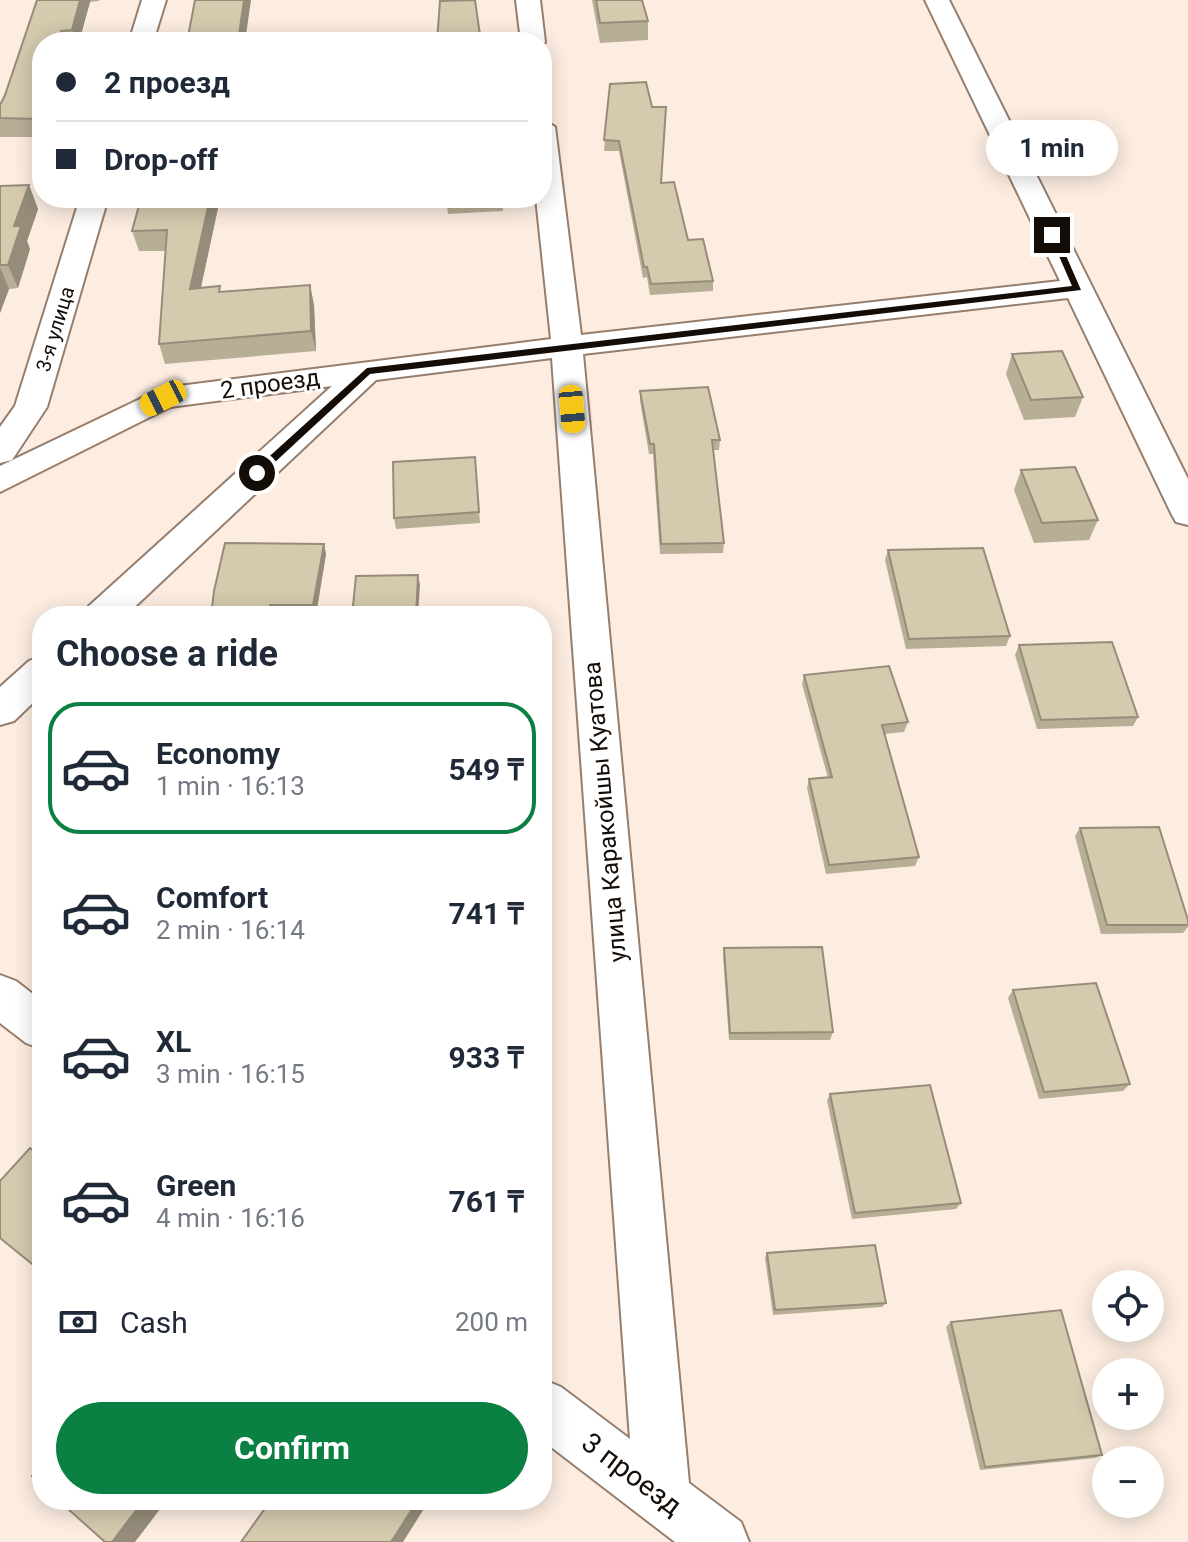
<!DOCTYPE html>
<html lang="en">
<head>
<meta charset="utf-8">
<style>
	:root { --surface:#fff; --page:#f2f2f3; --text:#1f2937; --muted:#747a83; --line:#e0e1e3; --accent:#0b8043 }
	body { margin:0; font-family:Roboto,sans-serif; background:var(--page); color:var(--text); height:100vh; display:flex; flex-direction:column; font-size:30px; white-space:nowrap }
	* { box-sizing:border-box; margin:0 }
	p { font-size:26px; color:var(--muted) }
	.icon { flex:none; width:44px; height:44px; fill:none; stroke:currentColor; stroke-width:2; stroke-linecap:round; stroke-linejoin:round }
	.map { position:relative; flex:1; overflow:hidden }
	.panel { position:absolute; left:32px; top:606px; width:520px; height:904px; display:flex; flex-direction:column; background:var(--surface); border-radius:32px; box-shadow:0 4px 20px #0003 }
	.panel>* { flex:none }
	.banner { position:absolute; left:32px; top:32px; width:520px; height:176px; border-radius:32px; box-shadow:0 4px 20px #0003; display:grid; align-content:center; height:176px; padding:0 24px; background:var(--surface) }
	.fabs { position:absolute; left:1092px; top:1270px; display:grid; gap:16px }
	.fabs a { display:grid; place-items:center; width:72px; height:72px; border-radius:50%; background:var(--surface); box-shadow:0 4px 20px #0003; font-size:40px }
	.end { position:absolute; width:36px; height:36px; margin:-18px; border:10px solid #140c06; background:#fff; box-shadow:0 0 0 4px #fff }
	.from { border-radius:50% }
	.bubble { position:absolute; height:56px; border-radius:28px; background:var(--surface); box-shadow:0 4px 20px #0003; font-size:26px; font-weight:700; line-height:56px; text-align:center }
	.car { position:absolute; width:24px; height:48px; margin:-24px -12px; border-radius:10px; box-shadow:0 0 6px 2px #0007; background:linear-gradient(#f5c518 24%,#345 0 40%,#f5c518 0 76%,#345 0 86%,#f5c518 0) }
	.banner b { display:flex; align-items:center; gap:28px; height:76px; font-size:30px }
	.banner b+b { border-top:2px solid var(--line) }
	.banner i { width:20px; height:20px; background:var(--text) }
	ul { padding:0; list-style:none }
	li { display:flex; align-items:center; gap:24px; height:132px; margin:0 16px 12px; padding:0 8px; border:4px solid transparent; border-radius:32px }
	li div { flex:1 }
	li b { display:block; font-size:30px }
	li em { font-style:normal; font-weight:700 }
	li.active { border-color:var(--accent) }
	li>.icon { width:72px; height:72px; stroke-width:1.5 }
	h2 { padding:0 24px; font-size:36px; line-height:96px }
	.pay { display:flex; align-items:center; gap:20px; height:88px; padding:0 24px; font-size:30px }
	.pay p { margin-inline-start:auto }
	.primary-button { display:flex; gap:16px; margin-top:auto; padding:16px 24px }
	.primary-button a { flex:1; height:92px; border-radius:48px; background:var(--accent); color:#fff; font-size:32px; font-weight:700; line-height:92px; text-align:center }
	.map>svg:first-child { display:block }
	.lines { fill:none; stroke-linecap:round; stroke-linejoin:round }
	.street-casing { stroke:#967e6d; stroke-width:4 }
	.street { fill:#fff; fill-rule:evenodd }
	.wall { fill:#b7ae96 }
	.shaded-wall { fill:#958d7a }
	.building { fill:#d5caae; stroke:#958d7a; stroke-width:2 }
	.route { fill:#140c06 }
	.labels { text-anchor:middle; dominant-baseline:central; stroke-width:6; stroke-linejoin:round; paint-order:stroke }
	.far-street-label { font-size:20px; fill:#140c06; stroke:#fff }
	.street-label { font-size:24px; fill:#140c06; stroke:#fff }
	.near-street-label { font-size:28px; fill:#140c06; stroke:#fff }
</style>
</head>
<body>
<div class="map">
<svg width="1188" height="1542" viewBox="0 0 1188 1542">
	<rect width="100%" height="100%" fill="#fdede1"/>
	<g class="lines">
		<g class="street-casing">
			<g id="street">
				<path d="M 142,0 L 166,0 L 153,42 L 129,42 Z"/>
				<path d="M 516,0 L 540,0 L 545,42 L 542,46 L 542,42 L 521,42 Z"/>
				<path d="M 925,0 L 949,0 L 1188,479 L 1188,525 L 1176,522 L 1171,513 L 1068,298 L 583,354 L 689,1483 L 741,1522 L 749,1542 L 675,1542 L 542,1440 L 542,1379 L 561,1387 L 630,1439 L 552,358 L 376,380 L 125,616 L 84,616 L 89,606 L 332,386 L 170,407 L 0,492 L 0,466 L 163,388 L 551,339 L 536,198 L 542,198 L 542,119 L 555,127 L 581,335 L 1060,281 Z"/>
				<path d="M 80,198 L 108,198 L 47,407 L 12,460 L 0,463 L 0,427 L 15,406 Z"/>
				<path d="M 42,656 L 42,694 L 14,721 L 0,725 L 0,687 L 29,661 Z"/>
				<path d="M 0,975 L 16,981 L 42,1001 L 42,1049 L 26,1043 L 0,1023 Z"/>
			</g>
		</g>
		<use href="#street" class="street"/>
	</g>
	<g class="wall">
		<path d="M 37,0 L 99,0 L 99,1 L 90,2 L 79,42 L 42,42 L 42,137 L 0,137 L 0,105 L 5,95 Z"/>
		<path d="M 592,0 L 642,0 L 648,21 L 648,40 L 600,43 Z"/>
		<path d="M 610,84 L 661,183 L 688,240 L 713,281 L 713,291 L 650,295 L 647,277 L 643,278 L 619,151 L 604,151 Z"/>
		<path d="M 29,185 L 38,209 L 27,241 L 30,249 L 18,288 L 9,289 L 0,313 L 0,186 Z"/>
		<path d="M 141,198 L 215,198 L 218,208 L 201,288 L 221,292 L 310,285 L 314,305 L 316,351 L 165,364 L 159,344 L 166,251 L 139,251 L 132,231 Z"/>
		<path d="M 446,198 L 502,198 L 503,211 L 448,214 Z"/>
		<path d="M 1012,354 L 1083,397 L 1075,417 L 1024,420 L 1006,374 Z"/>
		<path d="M 640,391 L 720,440 L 719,450 L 713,450 L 724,543 L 723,553 L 660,554 L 653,454 L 649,454 L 640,401 Z"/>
		<path d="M 475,457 L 480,523 L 396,529 L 394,518 Z"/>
		<path d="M 1021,470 L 1098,520 L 1089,540 L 1034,543 L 1014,490 Z"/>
		<path d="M 324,544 L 326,554 L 316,615 L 211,616 Z"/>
		<path d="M 888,550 L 1010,636 L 1006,646 L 906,649 L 885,560 Z"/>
		<path d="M 1019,645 L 1138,717 L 1133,726 L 1037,729 L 1015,655 Z"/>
		<path d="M 804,675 L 908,722 L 904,732 L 884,734 L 919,857 L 915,866 L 826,874 L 807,788 L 809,779 L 828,778 L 802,684 Z"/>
		<path d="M 1080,828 L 1188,920 L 1188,927 L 1183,933 L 1101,934 L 1075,836 Z"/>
		<path d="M 724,948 L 833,1032 L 830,1040 L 729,1040 L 723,956 Z"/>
		<path d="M 1013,990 L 1130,1084 L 1123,1091 L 1039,1099 L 1008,998 Z"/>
		<path d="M 830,1094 L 961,1203 L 956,1209 L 852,1219 L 827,1101 Z"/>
		<path d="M 767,1253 L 886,1303 L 882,1307 L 773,1315 L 765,1258 Z"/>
		<path d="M 951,1322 L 1102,1455 L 1095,1458 L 980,1470 L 946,1327 Z"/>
	</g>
	<g class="shaded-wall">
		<path d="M 80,0 L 90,0 L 90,2 L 79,42 L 76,42 L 72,30 Z"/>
		<path d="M 244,0 L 251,0 L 245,42 L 238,42 Z"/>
		<path d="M 61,31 L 64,42 L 58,42 Z"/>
		<path d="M 29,185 L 38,209 L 27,241 L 30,249 L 18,288 L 8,265 L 14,226 Z"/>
		<path d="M 210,198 L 215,198 L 218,208 L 196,309 L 190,289 Z"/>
		<path d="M 0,267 L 9,289 L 0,313 Z"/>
		<path d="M 310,285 L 314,305 L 316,351 L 311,331 Z"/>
		<path d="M 324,544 L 326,554 L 316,615 L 313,605 Z"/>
		<path d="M 418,575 L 420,585 L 418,616 L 416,616 Z"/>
		<path d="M 144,1500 L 167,1500 L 135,1542 L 112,1542 Z"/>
		<path d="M 418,1500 L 422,1500 L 427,1504 L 403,1542 L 391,1542 Z"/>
	</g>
	<g class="building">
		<path d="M 37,0 L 80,0 L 72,30 L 61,31 L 58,42 L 42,42 L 42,108 L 39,119 L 0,118 L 0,105 L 5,95 Z"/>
		<path d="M 195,0 L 244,0 L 238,42 L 187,42 Z"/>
		<path d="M 475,0 L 481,42 L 437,42 L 440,1 Z"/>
		<path d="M 596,0 L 642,0 L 648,21 L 600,23 Z"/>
		<path d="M 646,82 L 652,107 L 666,107 L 661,183 L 674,182 L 688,240 L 703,239 L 713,281 L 651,284 L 647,267 L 644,267 L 619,141 L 604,140 L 610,84 Z"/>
		<path d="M 29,185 L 14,226 L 21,226 L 8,265 L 0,265 L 0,186 Z"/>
		<path d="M 141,198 L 210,198 L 190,289 L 220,286 L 219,292 L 310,285 L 311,331 L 159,344 L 167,230 L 132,231 Z"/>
		<path d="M 1062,351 L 1083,397 L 1031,400 L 1012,354 Z"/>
		<path d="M 708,387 L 720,440 L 712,440 L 724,543 L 661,544 L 654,444 L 650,444 L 640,391 Z"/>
		<path d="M 475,457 L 479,512 L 394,518 L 393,462 Z"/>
		<path d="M 1075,467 L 1098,520 L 1042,523 L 1021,470 Z"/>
		<path d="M 225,543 L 324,544 L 313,605 L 270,605 L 269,616 L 211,616 L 214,591 Z"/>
		<path d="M 983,548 L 1010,636 L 909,639 L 888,550 Z"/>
		<path d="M 418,575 L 416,616 L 352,616 L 356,576 Z"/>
		<path d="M 1112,642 L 1138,717 L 1041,720 L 1019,645 Z"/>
		<path d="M 889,666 L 908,722 L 882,725 L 919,857 L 829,865 L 809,779 L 832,777 L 804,675 Z"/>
		<path d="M 1159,827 L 1188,920 L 1188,925 L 1107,925 L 1080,828 Z"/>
		<path d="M 822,947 L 833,1032 L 730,1033 L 724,948 Z"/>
		<path d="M 1096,983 L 1130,1084 L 1044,1092 L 1013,990 Z"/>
		<path d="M 930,1085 L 961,1203 L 855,1213 L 830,1094 Z"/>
		<path d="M 30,1148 L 42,1157 L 42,1272 L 0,1238 L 0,1181 Z"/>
		<path d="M 875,1245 L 886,1303 L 775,1310 L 767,1253 Z"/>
		<path d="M 1061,1310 L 1102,1455 L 985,1467 L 951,1322 Z"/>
		<path d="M 42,1464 L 42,1485 L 32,1476 Z"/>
		<path d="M 58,1500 L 144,1500 L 112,1542 L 105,1542 Z"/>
		<path d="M 271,1500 L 418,1500 L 391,1542 L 241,1542 Z"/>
	</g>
	<path class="route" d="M 1049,233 L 1057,235 L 1081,290 L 370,374 L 260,476 L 251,473 L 367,368 L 1072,286 Z"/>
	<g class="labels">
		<g class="far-street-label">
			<text transform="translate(55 329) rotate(-73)">3-я улица</text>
		</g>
		<g class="street-label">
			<text transform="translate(270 384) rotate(-8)">2 проезд</text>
			<text transform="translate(605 812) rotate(-95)">улица Каракойшы Куатова</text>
		</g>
		<g class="near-street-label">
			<text transform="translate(632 1474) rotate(37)">3 проезд</text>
		</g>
	</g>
</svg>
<div class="fabs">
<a><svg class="icon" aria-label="locate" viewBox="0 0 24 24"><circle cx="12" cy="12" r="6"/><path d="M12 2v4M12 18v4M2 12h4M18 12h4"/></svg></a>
<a>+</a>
<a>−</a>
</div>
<i class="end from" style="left:257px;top:473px"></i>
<i class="end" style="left:1052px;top:235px"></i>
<div class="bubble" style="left:986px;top:120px;width:132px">1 min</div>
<i class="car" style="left:163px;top:398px;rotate:243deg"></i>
<i class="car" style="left:572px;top:409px;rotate:175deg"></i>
<div class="banner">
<b><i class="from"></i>2 проезд</b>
<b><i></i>Drop-off</b>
</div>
<section class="panel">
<h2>Choose a ride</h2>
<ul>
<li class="active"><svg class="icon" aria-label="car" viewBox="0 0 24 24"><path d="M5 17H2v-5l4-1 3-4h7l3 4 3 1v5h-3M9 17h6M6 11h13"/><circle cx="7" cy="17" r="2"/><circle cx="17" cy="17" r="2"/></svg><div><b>Economy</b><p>1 min · 16:13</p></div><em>549 ₸</em></li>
<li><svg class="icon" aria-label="car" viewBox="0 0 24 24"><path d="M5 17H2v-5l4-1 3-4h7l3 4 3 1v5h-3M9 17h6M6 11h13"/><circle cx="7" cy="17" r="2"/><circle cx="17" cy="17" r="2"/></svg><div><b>Comfort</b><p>2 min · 16:14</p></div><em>741 ₸</em></li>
<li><svg class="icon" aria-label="car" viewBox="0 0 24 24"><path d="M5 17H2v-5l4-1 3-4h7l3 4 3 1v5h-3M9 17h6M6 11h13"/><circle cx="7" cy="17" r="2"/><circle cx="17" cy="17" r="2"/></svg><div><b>XL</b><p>3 min · 16:15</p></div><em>933 ₸</em></li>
<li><svg class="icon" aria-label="car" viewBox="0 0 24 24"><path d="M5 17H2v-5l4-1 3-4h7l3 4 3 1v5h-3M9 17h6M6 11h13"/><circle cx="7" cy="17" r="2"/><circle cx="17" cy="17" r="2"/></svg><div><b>Green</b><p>4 min · 16:16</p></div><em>761 ₸</em></li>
</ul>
<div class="pay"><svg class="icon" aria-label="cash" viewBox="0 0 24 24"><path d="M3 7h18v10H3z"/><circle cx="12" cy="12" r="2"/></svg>Cash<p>200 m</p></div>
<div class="primary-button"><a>Confirm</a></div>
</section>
</div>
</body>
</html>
